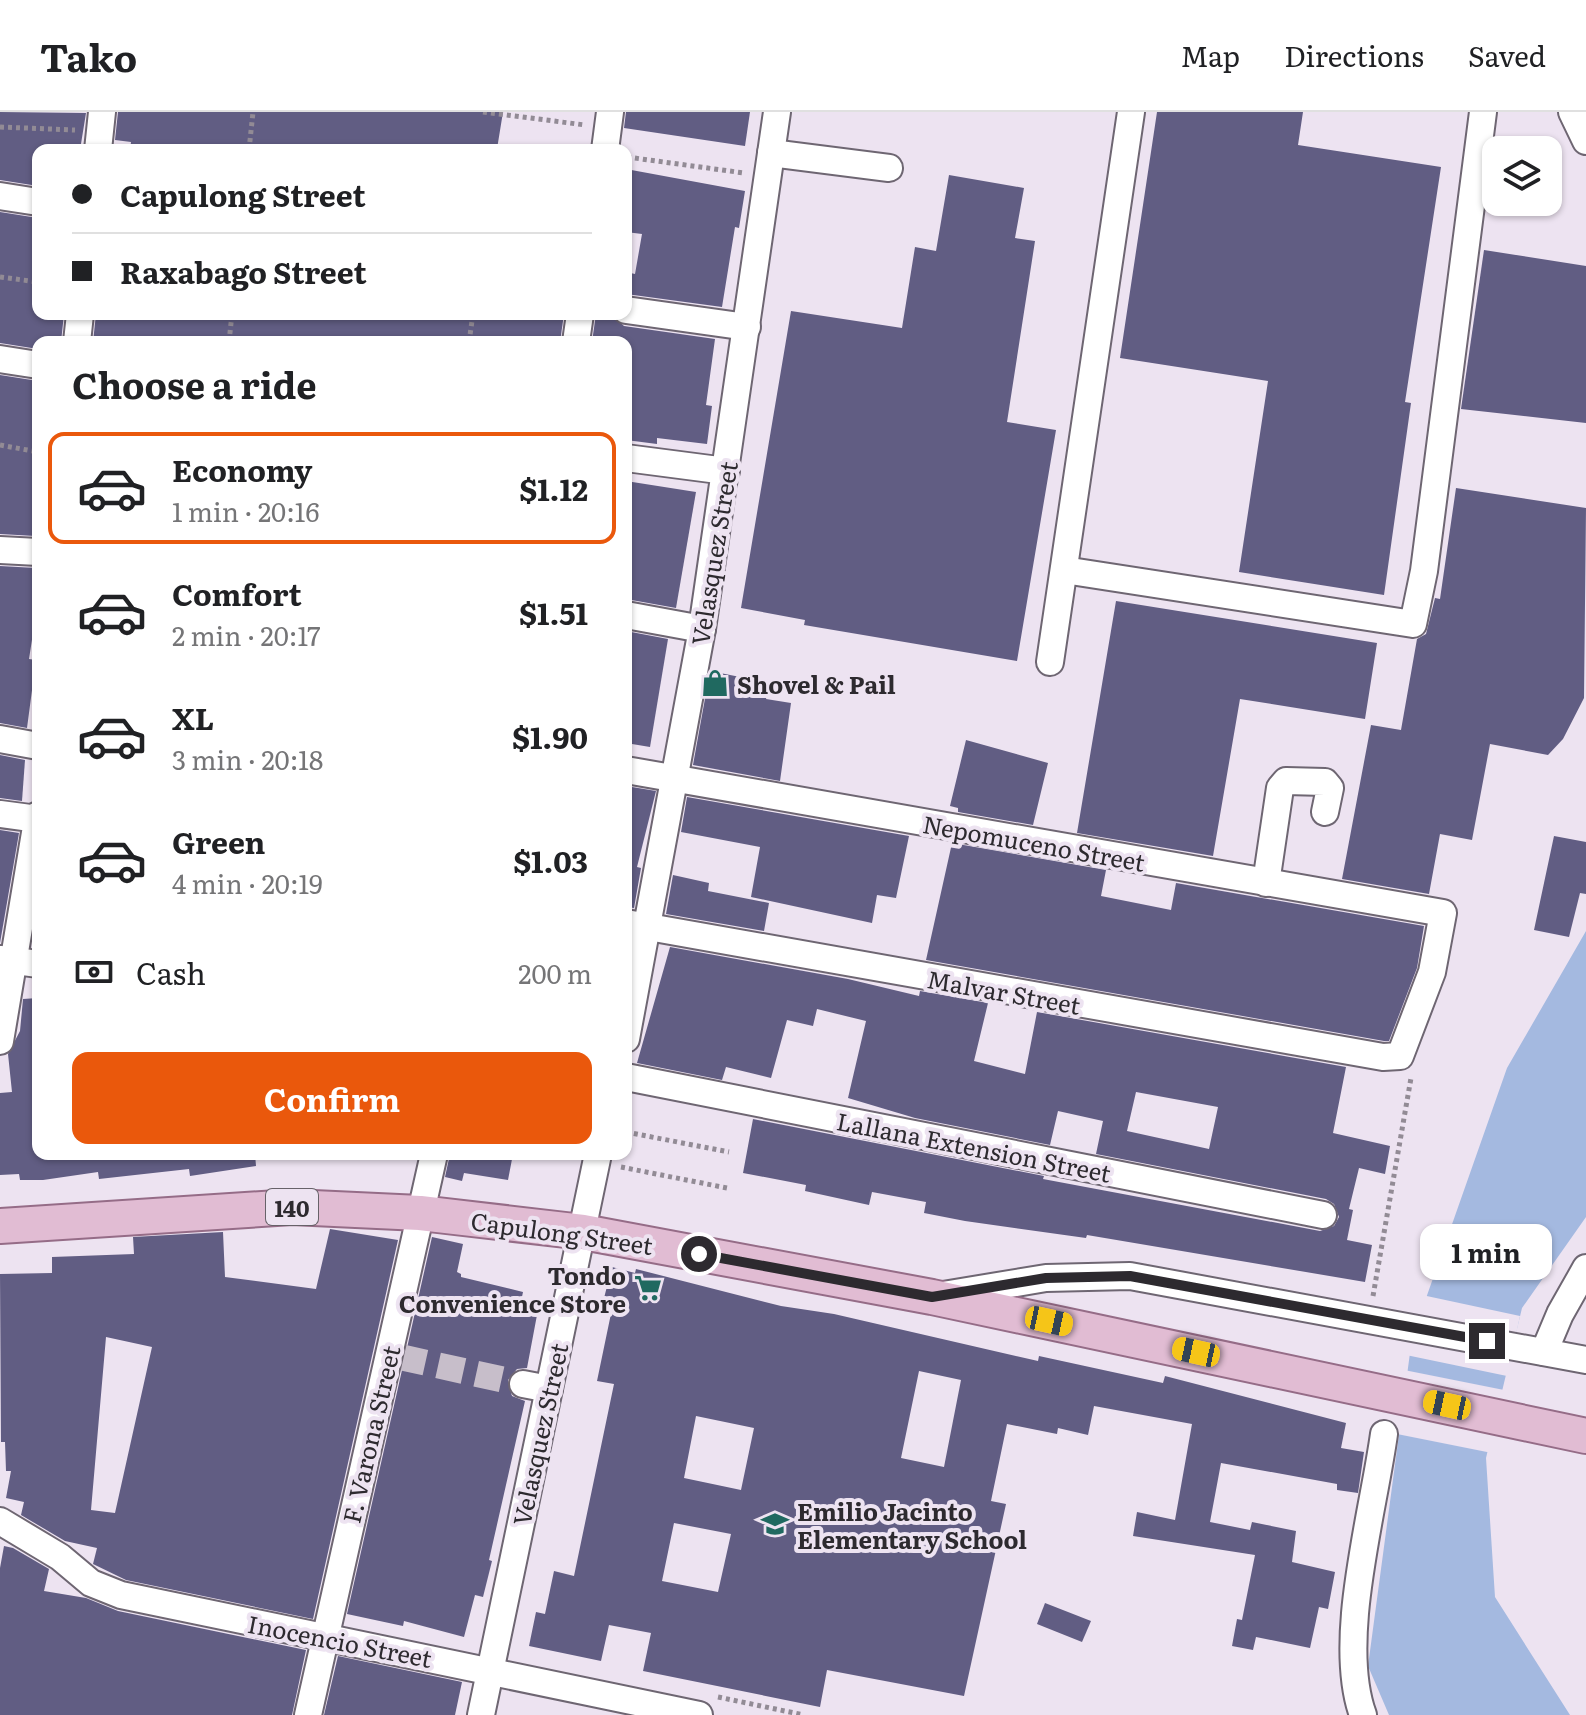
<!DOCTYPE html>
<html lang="en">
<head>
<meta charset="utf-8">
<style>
	:root { --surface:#fff; --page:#f6f6f6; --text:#202124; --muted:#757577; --line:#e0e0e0; --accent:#ea580c }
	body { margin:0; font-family:Literata,serif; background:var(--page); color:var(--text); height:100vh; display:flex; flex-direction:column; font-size:30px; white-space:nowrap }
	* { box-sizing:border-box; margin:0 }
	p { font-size:26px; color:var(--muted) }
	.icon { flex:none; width:44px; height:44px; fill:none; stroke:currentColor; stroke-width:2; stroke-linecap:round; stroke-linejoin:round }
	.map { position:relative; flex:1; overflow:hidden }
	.side { position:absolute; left:32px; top:224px; width:600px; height:824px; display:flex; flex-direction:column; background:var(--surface); border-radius:16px; box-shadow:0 2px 6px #0004 }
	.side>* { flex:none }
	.hud { position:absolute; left:32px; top:32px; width:600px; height:176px; border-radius:16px; box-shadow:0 2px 6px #0004; display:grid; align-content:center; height:176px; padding:0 40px; background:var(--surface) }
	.tools { position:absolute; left:1482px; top:24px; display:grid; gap:16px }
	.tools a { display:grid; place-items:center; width:80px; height:80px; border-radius:16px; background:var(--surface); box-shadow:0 2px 6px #0004; font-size:40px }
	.end { position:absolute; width:36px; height:36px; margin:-18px; border:10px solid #2d2a2f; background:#fff; box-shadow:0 0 0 4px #fff }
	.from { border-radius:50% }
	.bubble { position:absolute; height:56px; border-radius:16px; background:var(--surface); box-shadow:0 2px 6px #0004; font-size:26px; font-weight:700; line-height:56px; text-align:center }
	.car { position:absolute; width:24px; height:48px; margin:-24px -12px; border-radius:10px; box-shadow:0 0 6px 2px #0007; background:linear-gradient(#f5c518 24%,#345 0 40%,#f5c518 0 76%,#345 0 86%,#f5c518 0) }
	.hud b { display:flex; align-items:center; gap:28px; height:76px; font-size:30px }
	.hud b+b { border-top:2px solid var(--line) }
	.hud i { width:20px; height:20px; background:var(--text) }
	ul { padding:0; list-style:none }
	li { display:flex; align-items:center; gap:24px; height:112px; margin:0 16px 12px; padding:0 24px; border:4px solid transparent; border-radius:16px }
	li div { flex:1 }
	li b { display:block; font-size:30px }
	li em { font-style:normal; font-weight:700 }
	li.on { border-color:var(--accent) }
	li>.icon { width:72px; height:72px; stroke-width:1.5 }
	h2 { padding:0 40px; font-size:36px; line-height:96px }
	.pay { display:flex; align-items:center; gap:20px; height:88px; padding:0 40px; font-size:30px }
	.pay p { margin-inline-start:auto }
	.primary-button { display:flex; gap:16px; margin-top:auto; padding:16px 40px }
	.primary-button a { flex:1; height:92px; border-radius:16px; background:var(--accent); color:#fff; font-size:32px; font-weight:700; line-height:92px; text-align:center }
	header { display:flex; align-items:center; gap:48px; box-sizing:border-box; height:112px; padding:0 40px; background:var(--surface); border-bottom:2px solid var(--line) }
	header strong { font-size:38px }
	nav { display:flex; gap:44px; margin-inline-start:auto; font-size:28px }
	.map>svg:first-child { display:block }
	.water { fill:#a4b9e0 }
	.pier { fill:#ede3f1 }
	.building { fill:#615d83; fill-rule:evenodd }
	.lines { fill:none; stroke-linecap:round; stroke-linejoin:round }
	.minor-tunnel { stroke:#c7beca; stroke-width:26; stroke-dasharray:26 13; stroke-linecap:butt }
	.minor-casing { stroke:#6e6672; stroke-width:30 }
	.major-casing { stroke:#956c87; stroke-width:38 }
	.path { stroke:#928b95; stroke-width:5; stroke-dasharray:4 4; stroke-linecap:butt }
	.minor { stroke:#fff; stroke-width:26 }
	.major { stroke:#e1bcd3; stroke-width:34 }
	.route { stroke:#2d2a2f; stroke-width:10 }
	.labels { text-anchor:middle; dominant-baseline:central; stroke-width:8; stroke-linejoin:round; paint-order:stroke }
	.shield { fill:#ede3f1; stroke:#676269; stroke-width:2 }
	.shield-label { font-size:22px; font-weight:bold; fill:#2d2a2f }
	.street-label { font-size:24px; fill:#2d2a2f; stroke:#ede3f1 }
	.poi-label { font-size:24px; font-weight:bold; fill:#2d2a2f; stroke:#ede3f1; text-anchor:start }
</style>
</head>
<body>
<header>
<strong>Tako</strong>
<nav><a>Map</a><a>Directions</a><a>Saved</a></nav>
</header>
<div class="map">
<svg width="1586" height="1603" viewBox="0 0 1586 1603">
	<rect width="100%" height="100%" fill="#ede3f1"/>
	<path class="water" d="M 1586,819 L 1586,1105 L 1522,1196 L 1486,1346 L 1495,1485 L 1570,1603 L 1389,1603 L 1368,1554 L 1412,1226 L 1507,956 Z"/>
	<g class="pier">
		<path d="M 1422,1183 L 1520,1204 L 1507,1264 L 1406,1243 L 1408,1225 Z"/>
		<path d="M 1404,1258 L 1504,1278 L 1492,1341 L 1397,1322 Z"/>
	</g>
	<g class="building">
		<path d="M 0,0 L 86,1 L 80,38 L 38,38 L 38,74 L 0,68 Z"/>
		<path d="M 118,0 L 503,0 L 497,37 L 472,34 L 472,38 L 130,38 L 131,30 L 115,28 Z"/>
		<path d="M 626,0 L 750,0 L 745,34 L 624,16 Z"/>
		<path d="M 1157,0 L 1303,0 L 1298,33 L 1441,55 L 1405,290 L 1411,291 L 1384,483 L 1239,460 L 1268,269 L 1120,246 Z"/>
		<path d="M 626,57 L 745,79 L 739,116 L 735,115 L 722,195 L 626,182 L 626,160 L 635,162 L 642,122 L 626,120 Z"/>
		<path d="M 949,63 L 1024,76 L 1015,126 L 1035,129 L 1007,310 L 1056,318 L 1017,549 L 804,513 L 805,508 L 741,496 L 791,199 L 902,216 L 915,135 L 936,139 Z"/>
		<path d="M 0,100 L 38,106 L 38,202 L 64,202 L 61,230 L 38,230 L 38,237 L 0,231 Z"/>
		<path d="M 1484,138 L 1586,154 L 1586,311 L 1461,297 Z"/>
		<path d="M 96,202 L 564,202 L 560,230 L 93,230 Z"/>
		<path d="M 596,202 L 611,202 L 624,214 L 715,227 L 706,293 L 712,294 L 707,332 L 657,326 L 657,332 L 626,328 L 626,230 L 592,230 Z"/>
		<path d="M 0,263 L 38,269 L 35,424 L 0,422 Z"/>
		<path d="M 626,369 L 696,380 L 676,496 L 626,487 Z"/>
		<path d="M 1456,376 L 1586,396 L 1584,586 L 1563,627 L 1548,643 L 1490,632 L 1472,728 L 1440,722 L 1429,782 L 1342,767 L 1371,613 L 1401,618 L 1417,527 L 1426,522 L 1435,486 L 1440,487 Z"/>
		<path d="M 0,454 L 36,456 L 32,488 L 38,489 L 29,547 L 36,548 L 27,616 L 0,611 Z"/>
		<path d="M 1116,489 L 1377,531 L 1365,607 L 1240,587 L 1213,744 L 1077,721 Z"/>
		<path d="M 626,519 L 668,527 L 650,635 L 626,631 Z"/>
		<path d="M 710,559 L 770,571 L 766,587 L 791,591 L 780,669 L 693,653 Z"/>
		<path d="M 966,628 L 1048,651 L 1033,713 L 958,700 L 958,696 L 950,694 Z"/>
		<path d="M 0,643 L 25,648 L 22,689 L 0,686 Z"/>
		<path d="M 626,674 L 656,679 L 637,755 L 641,756 L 634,796 L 626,795 Z"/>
		<path d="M 687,685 L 909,724 L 896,786 L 877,783 L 872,811 L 751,785 L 760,735 L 681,720 Z"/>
		<path d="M 0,718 L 19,721 L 0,831 Z"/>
		<path d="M 1554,724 L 1586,730 L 1586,782 L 1580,781 L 1569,825 L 1534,818 Z"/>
		<path d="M 952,731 L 1106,758 L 1101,784 L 1171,798 L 1176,771 L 1424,814 L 1417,856 L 1389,929 L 1384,929 L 926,848 Z"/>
		<path d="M 673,763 L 709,771 L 708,779 L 769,791 L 764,819 L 666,802 Z"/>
		<path d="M 670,835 L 848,867 L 919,884 L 920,879 L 988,891 L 974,949 L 1025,962 L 1037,900 L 1346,955 L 1333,1021 L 1390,1034 L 1385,1062 L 1359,1056 L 1349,1097 L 1353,1098 L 1347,1128 L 1372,1133 L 1365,1170 L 1087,1123 L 1086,1126 L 965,1109 L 924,1101 L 926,1090 L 872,1080 L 869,1093 L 805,1079 L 806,1073 L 743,1061 L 753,1007 L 1044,1064 L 1043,1067 L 1320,1119 L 1334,1114 L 1339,1105 L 1334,1092 L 1326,1087 L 1096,1042 L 1103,1009 L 1058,999 L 1050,1033 L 915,1006 L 848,986 L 866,909 L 817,897 L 813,914 L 787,908 L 771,966 L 726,955 L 722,968 L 637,951 ZM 1136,980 L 1218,995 L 1209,1037 L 1127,1019 Z"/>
		<path d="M 38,886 L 38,1042 L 255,1042 L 256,1054 L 190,1064 L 189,1057 L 99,1067 L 98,1060 L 43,1068 L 20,1068 L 19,1062 L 0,1063 L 0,981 L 12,980 L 8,942 L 20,919 L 23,887 Z"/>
		<path d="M 450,1042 L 513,1042 L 508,1068 L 464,1061 L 462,1069 L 445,1065 Z"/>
		<path d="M 330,1117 L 398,1128 L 313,1507 L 126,1468 L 93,1452 L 97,1436 L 65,1429 L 21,1403 L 24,1390 L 6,1386 L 11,1359 L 6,1359 L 5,1330 L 1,1330 L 0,1162 L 52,1161 L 52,1145 L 134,1142 L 133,1125 L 223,1120 L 225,1165 L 316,1177 ZM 106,1225 L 152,1235 L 115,1401 L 91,1398 Z"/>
		<path d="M 432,1125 L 463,1132 L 457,1160 L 461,1162 L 461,1165 L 523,1180 L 519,1199 L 537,1203 L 527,1256 L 517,1257 L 508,1268 L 512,1284 L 525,1289 L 489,1448 L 492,1449 L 483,1485 L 475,1483 L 464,1525 L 404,1509 L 403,1514 L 347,1502 Z"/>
		<path d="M 612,1155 L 635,1161 L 636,1157 L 781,1194 L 834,1202 L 1038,1249 L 1039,1244 L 1163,1271 L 1165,1264 L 1346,1311 L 1341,1336 L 1364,1340 L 1358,1381 L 1337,1378 L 1337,1372 L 1221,1351 L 1210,1410 L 1250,1418 L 1252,1410 L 1296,1419 L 1292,1450 L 1335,1460 L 1328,1497 L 1319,1495 L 1310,1536 L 1256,1525 L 1253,1538 L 1232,1534 L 1237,1507 L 1242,1508 L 1255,1443 L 1133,1424 L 1137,1400 L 1175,1408 L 1192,1312 L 1094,1294 L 1088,1323 L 1058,1316 L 1057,1322 L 1007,1312 L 991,1389 L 1006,1392 L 964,1584 L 827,1558 L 820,1595 L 643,1559 L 651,1521 L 609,1513 L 601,1549 L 529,1534 L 536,1500 L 545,1502 L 554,1459 L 574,1464 L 614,1272 L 597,1269 L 613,1192 L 603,1190 ZM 919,1259 L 961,1268 L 944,1355 L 901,1346 ZM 696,1304 L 754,1316 L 741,1378 L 684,1366 ZM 674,1411 L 731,1422 L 718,1480 L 662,1469 Z"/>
		<path d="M 4,1434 L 13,1436 L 49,1457 L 44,1479 L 86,1486 L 118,1499 L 306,1538 L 292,1603 L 0,1603 L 0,1456 Z"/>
		<path d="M 1045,1491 L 1091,1509 L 1082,1530 L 1037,1512 Z"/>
		<path d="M 338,1544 L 462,1570 L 455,1603 L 324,1603 Z"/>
	</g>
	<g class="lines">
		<path class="minor-tunnel" d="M 400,1245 L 523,1272"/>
		<g class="minor-casing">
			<g id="minor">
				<path d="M 1572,0 L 1586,29"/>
				<path d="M 98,38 L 102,0"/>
				<path d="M 605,38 L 610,0"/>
				<path d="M 771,41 L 889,56"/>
				<path d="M 0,84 L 38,90"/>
				<path d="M 626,198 L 747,215"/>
				<path d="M 77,230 L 80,202"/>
				<path d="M 576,230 L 580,202"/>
				<path d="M 0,247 L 38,253"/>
				<path d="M 626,346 L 726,359"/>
				<path d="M 0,438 L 38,440"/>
				<path d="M 1064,458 L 1413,512 L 1424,459 L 1483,0"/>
				<path d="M 626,503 L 702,517"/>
				<path d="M 1050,550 L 1131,0"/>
				<path d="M 0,627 L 38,634"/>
				<path d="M 626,658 L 1443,801 L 1432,860 L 1400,944 L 1383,945 L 626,811"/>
				<path d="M 0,702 L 38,707"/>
				<path d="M 1266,771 L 1280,676 L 1286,669 L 1325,670 L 1330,676 L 1325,700"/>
				<path d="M 0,847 L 38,852"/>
				<path d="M 626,927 L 702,517 L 777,0"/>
				<path d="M 0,929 L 38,703"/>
				<path d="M 626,965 L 1323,1103"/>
				<path d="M 943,1183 L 1046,1166 L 1130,1164 L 1586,1248"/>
				<path d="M 1544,1240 L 1560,1202 L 1586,1156"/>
				<path d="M 523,1272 L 549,1277"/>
				<path d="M 0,1409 L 60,1445 L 91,1471 L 121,1483 L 699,1603"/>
				<path d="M 308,1603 L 434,1042"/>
				<path d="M 481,1603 L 598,1042"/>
				<path d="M 1363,1603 C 1336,1529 1373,1402 1384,1322"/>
			</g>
		</g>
		<g class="major-casing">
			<path id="major" d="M 0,1114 L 292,1095 L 420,1101 L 583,1120 L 932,1185 L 1586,1324"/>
		</g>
		<g class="path">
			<path d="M 483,0 L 585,13"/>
			<path d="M 0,15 L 75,18"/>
			<path d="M 249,38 L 253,0"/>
			<path d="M 627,45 L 744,61"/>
			<path d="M 0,165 L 38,170"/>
			<path d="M 229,230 L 232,202"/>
			<path d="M 469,230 L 473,202"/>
			<path d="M 0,333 L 38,340"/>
			<path d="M 626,1020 L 729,1040"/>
			<path d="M 621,1055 L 727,1076"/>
			<path d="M 1373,1184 L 1411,966"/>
			<path d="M 718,1585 L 804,1603"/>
		</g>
		<use href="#minor" class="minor"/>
		<use href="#major" class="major"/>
	</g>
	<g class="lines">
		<path class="route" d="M 699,1142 L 932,1185 L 1046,1166 L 1130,1164 L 1487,1229"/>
	</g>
	<defs>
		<g id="shop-bare" transform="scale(2.16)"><path d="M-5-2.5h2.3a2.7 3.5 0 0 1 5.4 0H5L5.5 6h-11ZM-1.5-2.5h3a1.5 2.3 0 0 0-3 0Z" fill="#206960" stroke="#ede3f1" stroke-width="2.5" paint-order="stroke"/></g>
		<g id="supermarket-bare" transform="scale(2.16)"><path d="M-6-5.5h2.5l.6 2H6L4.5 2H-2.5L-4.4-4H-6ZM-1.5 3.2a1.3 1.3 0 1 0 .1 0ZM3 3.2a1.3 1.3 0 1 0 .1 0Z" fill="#206960" stroke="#ede3f1" stroke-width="2.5" paint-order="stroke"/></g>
		<g id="school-bare" transform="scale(2.16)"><path d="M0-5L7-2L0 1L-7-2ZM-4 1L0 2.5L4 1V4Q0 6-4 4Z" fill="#206960" stroke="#ede3f1" stroke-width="2.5" paint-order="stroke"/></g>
	</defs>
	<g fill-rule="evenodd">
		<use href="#shop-bare" x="715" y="571"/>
		<use href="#supermarket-bare" x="648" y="1176"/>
		<use href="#school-bare" x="775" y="1412"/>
	</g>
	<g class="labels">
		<rect class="shield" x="266" y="1077" width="52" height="36" rx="6"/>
		<g class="shield-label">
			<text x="292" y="1095">140</text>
		</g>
		<g class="street-label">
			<text transform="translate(713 441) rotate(-81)">Velasquez Street</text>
			<text transform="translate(1034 730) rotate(10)">Nepomuceno Street</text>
			<text transform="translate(1004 879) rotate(10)">Malvar Street</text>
			<text transform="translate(974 1034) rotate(11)">Lallana Extension Street</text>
			<text transform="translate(562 1120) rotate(8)">Capulong Street</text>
			<text transform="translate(370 1322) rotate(-77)">F. Varona Street</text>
			<text transform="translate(539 1322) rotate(-78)">Velasquez Street</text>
			<text transform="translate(340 1528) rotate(11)">Inocencio Street</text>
		</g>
		<g class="poi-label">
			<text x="737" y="571">Shovel &amp; Pail</text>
			<text x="626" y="1162" text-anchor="end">Tondo<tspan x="626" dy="28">Convenience Store</tspan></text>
			<text x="797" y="1398">Emilio Jacinto<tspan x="797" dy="28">Elementary School</tspan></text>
		</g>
	</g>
</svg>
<div class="tools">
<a><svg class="icon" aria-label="layers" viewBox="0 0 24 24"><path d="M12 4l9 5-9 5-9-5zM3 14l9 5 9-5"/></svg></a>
</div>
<i class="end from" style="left:699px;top:1142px"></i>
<i class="end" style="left:1487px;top:1229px"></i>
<div class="bubble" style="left:1420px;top:1112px;width:132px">1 min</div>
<i class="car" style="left:1049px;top:1209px;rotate:102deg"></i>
<i class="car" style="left:1196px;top:1240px;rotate:282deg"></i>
<i class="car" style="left:1447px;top:1293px;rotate:282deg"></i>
<div class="hud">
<b><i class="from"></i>Capulong Street</b>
<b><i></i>Raxabago Street</b>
</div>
<section class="side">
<h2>Choose a ride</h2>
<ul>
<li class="on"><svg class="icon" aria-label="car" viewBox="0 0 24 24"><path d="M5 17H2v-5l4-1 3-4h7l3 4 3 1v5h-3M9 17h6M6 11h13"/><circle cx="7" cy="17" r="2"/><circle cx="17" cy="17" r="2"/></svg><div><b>Economy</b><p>1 min · 20:16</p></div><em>$1.12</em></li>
<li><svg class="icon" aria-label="car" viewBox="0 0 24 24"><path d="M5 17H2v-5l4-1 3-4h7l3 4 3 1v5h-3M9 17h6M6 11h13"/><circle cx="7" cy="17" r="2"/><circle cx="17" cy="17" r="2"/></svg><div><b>Comfort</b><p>2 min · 20:17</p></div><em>$1.51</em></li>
<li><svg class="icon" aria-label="car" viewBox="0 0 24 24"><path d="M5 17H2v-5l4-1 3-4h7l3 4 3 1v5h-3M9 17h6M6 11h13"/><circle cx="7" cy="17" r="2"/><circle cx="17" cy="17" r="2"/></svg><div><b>XL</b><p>3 min · 20:18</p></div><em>$1.90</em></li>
<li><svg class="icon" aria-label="car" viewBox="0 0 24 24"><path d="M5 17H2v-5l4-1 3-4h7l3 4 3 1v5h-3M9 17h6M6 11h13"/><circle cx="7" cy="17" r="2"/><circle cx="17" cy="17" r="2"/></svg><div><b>Green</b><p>4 min · 20:19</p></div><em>$1.03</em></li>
</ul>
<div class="pay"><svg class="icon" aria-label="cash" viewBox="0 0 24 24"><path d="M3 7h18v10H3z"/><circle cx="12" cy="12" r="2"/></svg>Cash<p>200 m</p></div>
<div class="primary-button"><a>Confirm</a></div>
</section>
</div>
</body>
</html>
